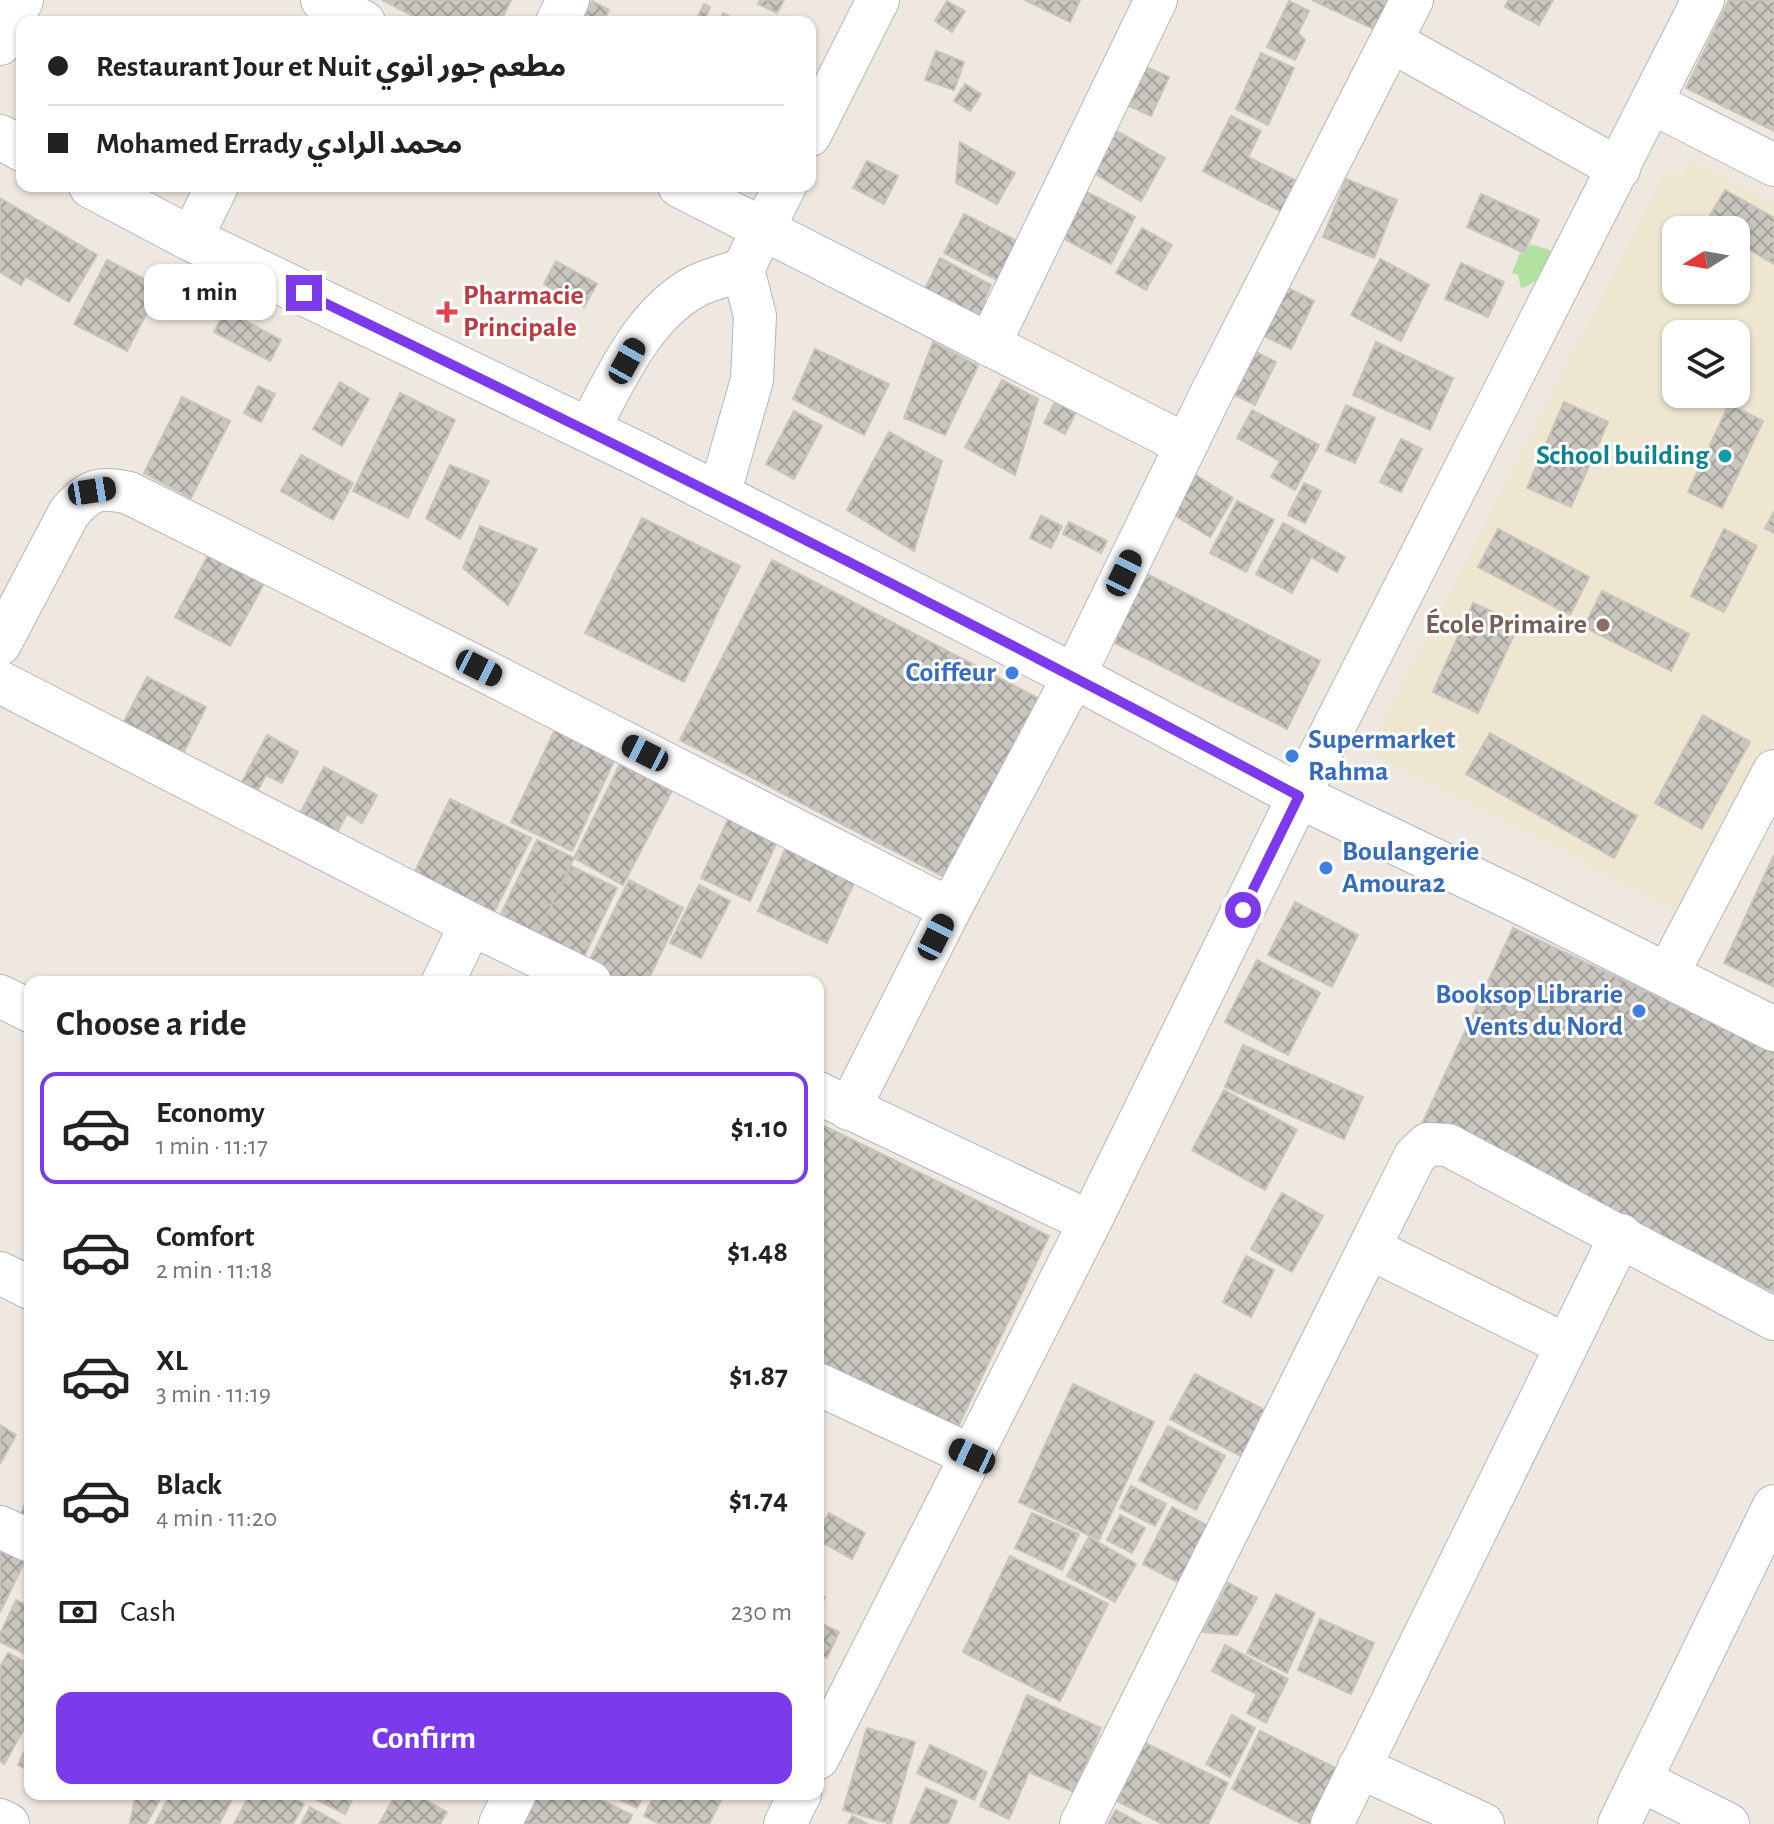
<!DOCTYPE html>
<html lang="en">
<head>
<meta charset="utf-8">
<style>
	:root { --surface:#fff; --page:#f6f6f6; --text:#222; --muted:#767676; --line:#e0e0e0; --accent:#7c3aed }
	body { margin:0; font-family:"Alegreya Sans","Noto Sans Arabic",sans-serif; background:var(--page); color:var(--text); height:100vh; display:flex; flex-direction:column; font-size:30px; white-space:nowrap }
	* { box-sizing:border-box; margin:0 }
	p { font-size:26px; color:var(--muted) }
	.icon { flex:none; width:44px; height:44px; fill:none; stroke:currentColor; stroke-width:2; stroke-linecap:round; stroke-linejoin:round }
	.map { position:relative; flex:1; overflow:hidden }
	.panel { position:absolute; left:24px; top:976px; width:800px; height:824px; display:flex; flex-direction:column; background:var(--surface); border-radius:16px; box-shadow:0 2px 6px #0004 }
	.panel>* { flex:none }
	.banner { position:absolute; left:16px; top:16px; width:800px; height:176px; border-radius:16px; box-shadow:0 2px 6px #0004; display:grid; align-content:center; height:176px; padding:0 32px; background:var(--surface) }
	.needle { width:52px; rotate:259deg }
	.buttons { position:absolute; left:1662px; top:216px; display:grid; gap:16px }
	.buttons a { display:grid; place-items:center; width:88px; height:88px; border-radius:16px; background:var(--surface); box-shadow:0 2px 6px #0004; font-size:40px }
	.end { position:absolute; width:36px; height:36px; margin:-18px; border:10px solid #7c3aed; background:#fff; box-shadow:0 0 0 4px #fff }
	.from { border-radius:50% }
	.bubble { position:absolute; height:56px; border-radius:16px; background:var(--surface); box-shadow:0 2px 6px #0004; font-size:26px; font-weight:600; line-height:56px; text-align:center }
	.car { position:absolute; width:24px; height:48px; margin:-24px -12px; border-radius:10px; box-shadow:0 0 6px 2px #0007; background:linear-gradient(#222 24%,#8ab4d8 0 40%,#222 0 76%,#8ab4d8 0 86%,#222 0) }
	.banner b { display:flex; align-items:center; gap:28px; height:76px; font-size:30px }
	.banner b+b { border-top:2px solid var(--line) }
	.banner i { width:20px; height:20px; background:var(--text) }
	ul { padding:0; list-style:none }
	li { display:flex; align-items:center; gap:24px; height:112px; margin:0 16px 12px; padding:0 16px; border:4px solid transparent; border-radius:16px }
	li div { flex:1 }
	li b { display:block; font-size:30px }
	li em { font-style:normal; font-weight:600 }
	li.active { border-color:var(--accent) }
	li>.icon { width:72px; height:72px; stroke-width:1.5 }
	h2 { padding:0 32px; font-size:36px; line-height:96px }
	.pay { display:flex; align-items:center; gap:20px; height:88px; padding:0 32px; font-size:30px }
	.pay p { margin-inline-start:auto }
	.button { display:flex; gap:16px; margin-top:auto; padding:16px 32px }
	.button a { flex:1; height:92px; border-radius:16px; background:var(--accent); color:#fff; font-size:32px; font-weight:600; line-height:92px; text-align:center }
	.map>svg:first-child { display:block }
	.education { fill:#eee6d1; fill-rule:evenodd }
	.grass { fill:#b3e19f }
	.building { fill:url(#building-cross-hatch); stroke:#c9c4b9; stroke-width:2 }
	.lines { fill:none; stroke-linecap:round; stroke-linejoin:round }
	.street-casing { stroke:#b3b6bf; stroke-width:44 }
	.secondary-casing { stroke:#b3b6bf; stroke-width:46 }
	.street { stroke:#fff; stroke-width:42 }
	.secondary { stroke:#fff; stroke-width:44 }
	.route { stroke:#7c3aed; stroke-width:10 }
	.health-dot { fill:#e0444e; stroke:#fff; stroke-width:3 }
	.culture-dot { fill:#0f9aa8; stroke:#fff; stroke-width:3 }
	.education-dot { fill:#8d6e63; stroke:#fff; stroke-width:3 }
	.shop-dot { fill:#3f7fe0; stroke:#fff; stroke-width:3 }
	.labels { text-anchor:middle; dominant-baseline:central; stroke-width:6; stroke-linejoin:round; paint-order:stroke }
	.health-label { font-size:28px; font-weight:bold; fill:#be3a42; stroke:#fff; text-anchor:start }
	.culture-label { font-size:28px; font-weight:bold; fill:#0d838f; stroke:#fff; text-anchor:end }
	.education-label { font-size:28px; font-weight:bold; fill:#785e54; stroke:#fff; text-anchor:end }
	.shop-label { font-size:28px; font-weight:bold; fill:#366cbe; stroke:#fff; text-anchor:end }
</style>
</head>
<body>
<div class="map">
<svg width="1774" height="1824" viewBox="0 0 1774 1824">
	<defs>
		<pattern id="building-cross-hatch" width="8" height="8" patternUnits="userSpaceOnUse" patternTransform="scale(2)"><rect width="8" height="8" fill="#c9c5bf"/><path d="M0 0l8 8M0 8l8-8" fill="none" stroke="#a4a09c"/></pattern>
	</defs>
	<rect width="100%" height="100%" fill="#eee8e0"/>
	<path class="education" d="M 1690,160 L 1774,204 L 1774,740 L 1684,915 L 1368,751 L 1666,170 L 1681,177 ZM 1676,230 L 1736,230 L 1736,290 L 1676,290 ZM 1676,334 L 1736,334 L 1736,394 L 1676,394 Z"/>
	<path class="grass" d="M 1530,244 L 1550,250 C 1549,274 1541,279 1521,289 L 1518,275 L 1512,273 L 1520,253 L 1524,255 Z"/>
	<g class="building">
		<path d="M 382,0 L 511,0 L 500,22 L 425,22 Z"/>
		<path d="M 760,0 L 784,0 L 777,13 L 758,4 Z"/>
		<path d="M 1025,0 L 1080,0 L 1070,22 Z"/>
		<path d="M 1312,0 L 1392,0 L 1378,31 Z"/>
		<path d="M 1508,0 L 1553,0 L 1539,25 L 1505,7 Z"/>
		<path d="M 1729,0 L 1774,0 L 1774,131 L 1686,88 Z"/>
		<path d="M 592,1 L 609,10 L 603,22 L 585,15 Z"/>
		<path d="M 947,1 L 965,11 L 952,32 L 935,21 Z"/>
		<path d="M 1289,1 L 1309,11 L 1298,33 L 1305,40 L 1295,60 L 1267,47 Z"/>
		<path d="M 704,4 L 710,7 L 706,16 L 719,22 L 723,13 L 741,22 L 695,22 Z"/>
		<path d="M 936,51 L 964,62 L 954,90 L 925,80 Z"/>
		<path d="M 1261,53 L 1294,68 L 1268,125 L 1236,109 Z"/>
		<path d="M 1146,67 L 1169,77 L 1151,116 L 1129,106 Z"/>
		<path d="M 965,84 L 981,94 L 970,111 L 954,101 Z"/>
		<path d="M 1231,116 L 1261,131 L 1248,157 L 1299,182 L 1284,213 L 1203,171 Z"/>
		<path d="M 1113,129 L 1165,158 L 1141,201 L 1090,171 Z"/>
		<path d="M 960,142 L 1015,173 L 997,204 L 956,183 Z"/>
		<path d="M 867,161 L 898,176 L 884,204 L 853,188 Z"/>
		<path d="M 1346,179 L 1397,200 L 1374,258 L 1323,237 Z"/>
		<path d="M 1081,189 L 1135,217 L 1111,264 L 1057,235 Z"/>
		<path d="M 1725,190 L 1774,218 L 1774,264 L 1736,242 L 1736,230 L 1715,230 L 1705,224 Z"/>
		<path d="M 1481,194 L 1539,220 L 1524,253 L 1467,227 Z"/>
		<path d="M 0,198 L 97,255 L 69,302 L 26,277 L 21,285 L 0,272 Z"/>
		<path d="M 964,214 L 1019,242 L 999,281 L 944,253 Z"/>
		<path d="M 1142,228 L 1172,245 L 1146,290 L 1116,273 Z"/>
		<path d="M 940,258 L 991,285 L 984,301 L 991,305 L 980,325 L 922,295 Z"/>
		<path d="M 1380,259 L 1429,285 L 1401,341 L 1351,315 Z"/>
		<path d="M 107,260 L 160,287 L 127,351 L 74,324 Z"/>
		<path d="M 556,261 L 597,284 L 584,307 L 544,284 Z"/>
		<path d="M 1461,263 L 1504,282 L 1488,317 L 1445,299 Z"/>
		<path d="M 1284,286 L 1314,301 L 1291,349 L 1260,334 Z"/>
		<path d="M 225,310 L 281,340 L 270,361 L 214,332 Z"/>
		<path d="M 933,342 L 978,366 L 945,435 L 904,418 Z"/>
		<path d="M 1376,342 L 1453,378 L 1430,430 L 1353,395 Z"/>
		<path d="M 815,349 L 889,384 L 864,435 L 793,399 Z"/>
		<path d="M 1256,352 L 1276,362 L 1255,405 L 1235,395 Z"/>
		<path d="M 1002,380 L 1038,399 L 1015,475 L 965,447 Z"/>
		<path d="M 340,382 L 369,399 L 342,446 L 313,429 Z"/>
		<path d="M 258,386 L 275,394 L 261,422 L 244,413 Z"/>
		<path d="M 400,393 L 455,420 L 408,518 L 353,491 Z"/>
		<path d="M 182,397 L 230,421 L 191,498 L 144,473 Z"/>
		<path d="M 1055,402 L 1076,412 L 1065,434 L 1044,423 Z"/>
		<path d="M 1564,402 L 1608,422 L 1571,507 L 1527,488 Z"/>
		<path d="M 1729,404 L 1763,421 L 1722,508 L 1688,492 Z"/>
		<path d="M 1346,405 L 1375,418 L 1355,463 L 1326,451 Z"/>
		<path d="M 1252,410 L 1319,445 L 1295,490 L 1271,477 L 1280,461 L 1237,438 Z"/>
		<path d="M 794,411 L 822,426 L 794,479 L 766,464 Z"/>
		<path d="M 889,432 L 942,461 L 914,551 L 847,510 Z"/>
		<path d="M 1401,439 L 1422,449 L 1401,492 L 1380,482 Z"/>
		<path d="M 301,455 L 353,483 L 333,520 L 281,491 Z"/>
		<path d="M 450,465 L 489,481 L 460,539 L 426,518 Z"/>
		<path d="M 1194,474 L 1233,498 L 1210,537 L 1171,513 Z"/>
		<path d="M 1304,483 L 1321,491 L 1305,523 L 1288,515 Z"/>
		<path d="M 1237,501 L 1274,520 L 1246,572 L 1210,553 Z"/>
		<path d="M 1774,512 L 1774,533 L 1765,528 Z"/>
		<path d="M 1041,516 L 1062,526 L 1051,548 L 1030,538 Z"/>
		<path d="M 642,518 L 740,566 L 684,682 L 585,633 Z"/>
		<path d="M 1069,522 L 1107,541 L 1101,553 L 1063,534 Z"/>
		<path d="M 1283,523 L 1345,557 L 1337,572 L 1311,557 L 1292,593 L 1256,574 Z"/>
		<path d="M 480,526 L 537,549 L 508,605 L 463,568 Z"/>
		<path d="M 1498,529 L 1589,577 L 1570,615 L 1478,567 Z"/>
		<path d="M 1724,529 L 1757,546 L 1724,612 L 1691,596 Z"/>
		<path d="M 211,550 L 266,580 L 230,646 L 175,617 Z"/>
		<path d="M 772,560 L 1038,698 L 946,878 L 680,740 Z"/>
		<path d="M 1139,570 L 1320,661 L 1287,729 L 1105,638 Z"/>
		<path d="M 1602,591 L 1689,634 L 1671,671 L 1584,627 Z"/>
		<path d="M 1473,603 L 1519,624 L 1478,713 L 1433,692 Z"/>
		<path d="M 147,677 L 206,707 L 178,764 L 118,733 Z"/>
		<path d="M 1703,715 L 1750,742 L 1702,829 L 1655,803 Z"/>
		<path d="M 560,719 L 620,748 L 572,851 L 511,822 Z"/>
		<path d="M 1490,733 L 1637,816 L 1614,858 L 1466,774 Z"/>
		<path d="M 267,735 L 298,752 L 282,783 L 266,775 L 252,801 L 236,793 Z"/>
		<path d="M 620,764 L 672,791 L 623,885 L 574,858 Z"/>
		<path d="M 324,767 L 377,795 L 362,823 L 347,814 L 330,845 L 294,825 Z"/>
		<path d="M 450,799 L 531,838 L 489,922 L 407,888 Z"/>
		<path d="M 730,815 L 779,837 L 750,901 L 701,878 Z"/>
		<path d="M 537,840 L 574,858 L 532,945 L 495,926 Z"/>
		<path d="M 787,845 L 857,876 L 827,943 L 758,911 Z"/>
		<path d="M 1774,855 L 1774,987 L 1724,963 Z"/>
		<path d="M 571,866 L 617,888 L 579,967 L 532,945 Z"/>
		<path d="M 629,880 L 683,908 L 647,982 L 610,982 L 585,970 Z"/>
		<path d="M 699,885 L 730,901 L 701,958 L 670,943 Z"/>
		<path d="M 1295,902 L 1358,935 L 1332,987 L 1268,955 Z"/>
		<path d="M 1513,928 L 1774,1052 L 1774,1292 L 1421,1126 Z"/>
		<path d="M 1257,960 L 1320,993 L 1288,1055 L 1225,1022 Z"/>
		<path d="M 1243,1045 L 1363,1097 L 1344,1139 L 1225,1087 Z"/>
		<path d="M 1224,1090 L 1297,1130 L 1265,1190 L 1192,1150 Z"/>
		<path d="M 818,1123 L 1049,1236 L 957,1429 L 818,1361 Z"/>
		<path d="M 1282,1193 L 1323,1216 L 1292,1272 L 1251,1249 Z"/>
		<path d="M 1246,1256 L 1274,1270 L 1251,1317 L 1223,1302 Z"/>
		<path d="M 1195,1374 L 1274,1415 L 1250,1461 L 1170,1419 Z"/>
		<path d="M 1073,1384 L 1154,1422 L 1099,1540 L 1019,1502 Z"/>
		<path d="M 0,1425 L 16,1435 L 0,1464 Z"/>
		<path d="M 1168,1426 L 1225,1456 L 1196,1510 L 1139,1480 Z"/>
		<path d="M 1131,1486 L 1166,1504 L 1155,1526 L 1120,1508 Z"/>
		<path d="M 30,1490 L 30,1517 L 21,1514 Z"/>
		<path d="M 1172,1507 L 1214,1529 L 1185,1586 L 1143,1564 Z"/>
		<path d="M 829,1513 L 865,1533 L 852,1559 L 818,1540 L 818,1532 Z"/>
		<path d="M 1032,1513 L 1079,1534 L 1062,1570 L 1015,1548 Z"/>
		<path d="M 1120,1515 L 1145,1528 L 1132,1553 L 1107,1540 Z"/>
		<path d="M 1089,1537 L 1136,1564 L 1115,1602 L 1067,1576 Z"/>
		<path d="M 0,1548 L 25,1561 L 0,1612 Z"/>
		<path d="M 1010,1556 L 1108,1604 L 1060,1701 L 963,1652 Z"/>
		<path d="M 1228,1583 L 1257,1598 L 1237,1635 L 1203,1632 Z"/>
		<path d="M 818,1594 L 825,1597 L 818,1613 Z"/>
		<path d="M 1276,1594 L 1315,1613 L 1287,1673 L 1247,1653 Z"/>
		<path d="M 16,1600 L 30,1607 L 30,1656 L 0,1642 L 0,1634 Z"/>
		<path d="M 1320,1619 L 1374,1643 L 1351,1694 L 1298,1670 Z"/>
		<path d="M 818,1622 L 839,1632 L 827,1658 L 818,1654 Z"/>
		<path d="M 1225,1645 L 1288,1679 L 1266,1723 L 1247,1713 L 1257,1694 L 1212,1671 Z"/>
		<path d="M 8,1653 L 30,1665 L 30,1719 L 4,1764 L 0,1761 L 0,1667 Z"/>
		<path d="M 1027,1695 L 1101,1728 L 1074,1792 L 1029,1772 L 1009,1819 L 980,1806 Z"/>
		<path d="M 1232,1715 L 1255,1728 L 1230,1777 L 1206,1764 Z"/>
		<path d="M 867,1728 L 915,1742 L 891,1824 L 843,1810 Z"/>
		<path d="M 1260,1731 L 1342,1771 L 1316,1824 L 1302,1824 L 1232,1789 Z"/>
		<path d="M 30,1740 L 30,1771 L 18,1765 Z"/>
		<path d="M 1145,1743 L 1228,1783 L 1208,1824 L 1163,1824 L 1117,1801 Z"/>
		<path d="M 930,1745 L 987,1772 L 974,1800 L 917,1773 Z"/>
		<path d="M 926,1788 L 957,1801 L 948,1824 L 910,1824 Z"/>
		<path d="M 127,1794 L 163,1794 L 146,1824 L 130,1823 L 135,1799 Z"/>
		<path d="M 170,1794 L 235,1794 L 219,1824 L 155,1824 Z"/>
		<path d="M 250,1794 L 286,1794 L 304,1804 L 293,1824 L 234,1824 Z"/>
		<path d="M 320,1794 L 355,1794 L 345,1814 L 317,1800 Z"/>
		<path d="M 396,1794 L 415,1794 L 447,1812 L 440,1824 L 379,1824 Z"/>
		<path d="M 535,1794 L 589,1794 L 632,1815 L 628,1824 L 521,1824 Z"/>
		<path d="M 615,1794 L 644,1794 L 637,1808 L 614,1797 Z"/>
		<path d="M 655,1794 L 724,1794 L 709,1824 L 660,1824 L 644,1816 Z"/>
		<path d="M 310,1807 L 340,1824 L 301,1824 Z"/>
		<path d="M 1116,1810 L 1141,1824 L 1108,1824 Z"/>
		<path d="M 852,1816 L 868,1824 L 848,1824 Z"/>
	</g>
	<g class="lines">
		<g class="street-casing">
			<g id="street">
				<path d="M 322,0 L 364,22"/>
				<path d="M 1412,0 L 1391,41 L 1619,169"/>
				<path d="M 557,22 L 568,0"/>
				<path d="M 0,44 L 22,0"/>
				<path d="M 1652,103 L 1774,165"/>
				<path d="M 810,135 L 878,0"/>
				<path d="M 679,186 L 1186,445"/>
				<path d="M 191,239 L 217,186"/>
				<path d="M 989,345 L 1156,0"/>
				<path d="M 588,430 C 616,379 642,315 696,286 C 710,279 728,275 743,269"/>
				<path d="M 719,495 L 752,380 L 755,316 L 743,269 L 785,186"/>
				<path d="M 0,644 L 69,513 C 89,489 100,486 129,493 L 479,668 L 950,909"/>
				<path d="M 0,682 L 471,924 L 590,982"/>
				<path d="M 1667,975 L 1774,771"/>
				<path d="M 443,982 L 471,924"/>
				<path d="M 0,996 L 30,1011"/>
				<path d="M 818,1093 L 1090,1222"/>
				<path d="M 849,1109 L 950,909 L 1074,676 L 1211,394 L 1391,41"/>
				<path d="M 1369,1248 L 1566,1345"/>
				<path d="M 0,1273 L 30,1288"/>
				<path d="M 818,1384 L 972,1456"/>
				<path d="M 0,1527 L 30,1541"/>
				<path d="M 818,1758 L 1090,1222 L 1299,796 L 1703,0"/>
				<path d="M 1359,1767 L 1483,1824"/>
				<path d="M 1640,1780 L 1728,1824"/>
				<path d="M 0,1820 L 8,1824"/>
				<path d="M 500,1824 L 515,1794"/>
				<path d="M 785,1824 L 800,1794"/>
				<path d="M 1081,1824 L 1415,1156 L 1428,1144 L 1448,1145 L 1774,1319"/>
				<path d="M 1332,1824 L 1621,1235"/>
				<path d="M 1619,1824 L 1774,1506"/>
			</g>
		</g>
		<g class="secondary-casing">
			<g id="secondary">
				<path d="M 0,137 L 22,149"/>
				<path d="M 91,186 L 191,239 L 638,454 L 1074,676 L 1299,796 L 1527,905 L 1774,1029"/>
			</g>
		</g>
		<use href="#street" class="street"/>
		<use href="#secondary" class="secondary"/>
	</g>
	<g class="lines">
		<path class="route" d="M 304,293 C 639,454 971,621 1299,796 L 1243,910"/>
	</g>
	<path class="health-dot" d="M443 300h8v8h8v8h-8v8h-8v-8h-8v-8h8z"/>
	<circle class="culture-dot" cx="1725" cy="456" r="8"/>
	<circle class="education-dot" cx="1603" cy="625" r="8"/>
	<g class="shop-dot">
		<circle cx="1012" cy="673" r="8"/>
		<circle cx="1292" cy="756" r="8"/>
		<circle cx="1326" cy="868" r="8"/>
		<circle cx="1639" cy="1011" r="8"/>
	</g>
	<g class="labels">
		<g class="health-label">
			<text x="463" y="296">Pharmacie<tspan x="463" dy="32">Principale</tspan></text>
		</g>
		<g class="culture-label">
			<text x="1709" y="456">School building</text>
		</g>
		<g class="education-label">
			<text x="1587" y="625">École Primaire</text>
		</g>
		<g class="shop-label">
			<text x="996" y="673">Coiffeur</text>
			<text x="1308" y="740" text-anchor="start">Supermarket<tspan x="1308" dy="32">Rahma</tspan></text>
			<text x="1342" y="852" text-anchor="start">Boulangerie<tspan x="1342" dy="32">Amoura2</tspan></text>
			<text x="1623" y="995">Booksop Librarie<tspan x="1623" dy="32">Vents du Nord</tspan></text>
		</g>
	</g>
</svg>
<div class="buttons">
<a><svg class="needle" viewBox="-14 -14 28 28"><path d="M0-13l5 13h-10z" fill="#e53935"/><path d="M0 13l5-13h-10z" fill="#767676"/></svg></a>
<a><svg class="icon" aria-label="layers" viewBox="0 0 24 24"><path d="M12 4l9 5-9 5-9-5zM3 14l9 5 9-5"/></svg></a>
</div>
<i class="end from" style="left:1243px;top:910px"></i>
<i class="end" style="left:304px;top:293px"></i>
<div class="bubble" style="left:144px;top:264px;width:132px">1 min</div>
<i class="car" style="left:627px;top:361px;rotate:29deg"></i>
<i class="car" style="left:92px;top:491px;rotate:81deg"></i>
<i class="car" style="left:1124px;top:573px;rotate:26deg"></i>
<i class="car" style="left:479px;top:668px;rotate:117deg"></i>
<i class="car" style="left:645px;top:753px;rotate:297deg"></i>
<i class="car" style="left:936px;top:937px;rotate:27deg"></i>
<i class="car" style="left:972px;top:1456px;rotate:295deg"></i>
<div class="banner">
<b><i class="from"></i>Restaurant Jour et Nuit مطعم جور انوي</b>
<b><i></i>Mohamed Errady محمد الرادي</b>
</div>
<section class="panel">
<h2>Choose a ride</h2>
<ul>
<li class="active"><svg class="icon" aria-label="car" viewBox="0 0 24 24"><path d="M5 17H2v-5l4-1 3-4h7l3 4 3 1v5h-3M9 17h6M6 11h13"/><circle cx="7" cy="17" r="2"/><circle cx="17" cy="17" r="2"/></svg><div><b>Economy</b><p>1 min · 11:17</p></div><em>$1.10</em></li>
<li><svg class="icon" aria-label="car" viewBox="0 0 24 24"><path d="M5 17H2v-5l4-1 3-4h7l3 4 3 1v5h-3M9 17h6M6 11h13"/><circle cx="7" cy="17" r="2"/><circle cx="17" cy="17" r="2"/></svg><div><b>Comfort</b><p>2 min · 11:18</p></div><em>$1.48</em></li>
<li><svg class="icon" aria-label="car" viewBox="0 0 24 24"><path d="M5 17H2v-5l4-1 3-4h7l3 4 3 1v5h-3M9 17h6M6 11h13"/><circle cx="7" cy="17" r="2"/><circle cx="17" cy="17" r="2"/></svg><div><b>XL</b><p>3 min · 11:19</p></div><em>$1.87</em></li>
<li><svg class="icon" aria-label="car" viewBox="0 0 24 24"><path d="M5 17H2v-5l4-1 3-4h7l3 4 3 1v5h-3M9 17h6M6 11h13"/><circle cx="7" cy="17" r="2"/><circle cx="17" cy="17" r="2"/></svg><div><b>Black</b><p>4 min · 11:20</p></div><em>$1.74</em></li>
</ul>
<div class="pay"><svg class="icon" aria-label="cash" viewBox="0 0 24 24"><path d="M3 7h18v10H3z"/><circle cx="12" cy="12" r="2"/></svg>Cash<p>230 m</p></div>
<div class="button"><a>Confirm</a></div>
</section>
</div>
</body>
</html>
